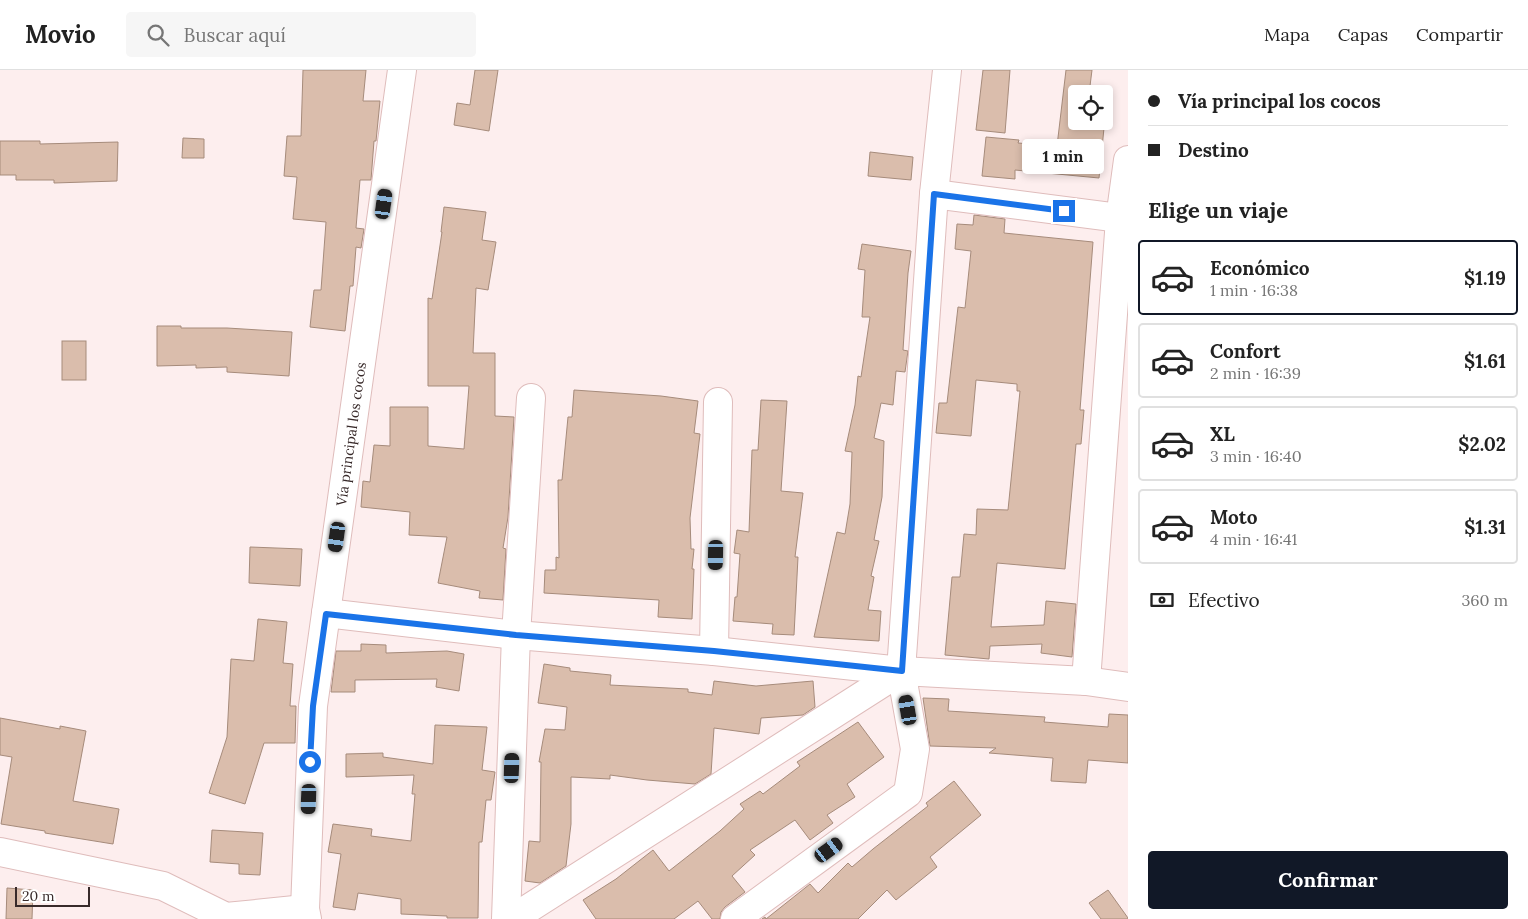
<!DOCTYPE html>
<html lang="es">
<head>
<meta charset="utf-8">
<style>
	:root { --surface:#fff; --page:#f6f6f6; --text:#222; --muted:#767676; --line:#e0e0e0; --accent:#111827 }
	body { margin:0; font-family:Lora,serif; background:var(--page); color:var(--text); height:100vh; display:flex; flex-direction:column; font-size:19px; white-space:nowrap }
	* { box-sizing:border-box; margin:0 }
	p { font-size:16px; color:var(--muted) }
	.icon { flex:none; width:28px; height:28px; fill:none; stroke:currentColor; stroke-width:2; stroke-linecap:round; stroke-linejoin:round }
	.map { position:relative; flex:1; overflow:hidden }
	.drawer { display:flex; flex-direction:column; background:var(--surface); width:400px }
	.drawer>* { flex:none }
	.guide { display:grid; align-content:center; height:110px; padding:0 20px; background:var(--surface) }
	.tools { position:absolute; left:1068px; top:15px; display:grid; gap:10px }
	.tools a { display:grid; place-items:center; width:45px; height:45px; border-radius:5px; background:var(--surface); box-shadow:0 2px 8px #0003; font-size:25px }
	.scale { position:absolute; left:15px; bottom:12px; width:75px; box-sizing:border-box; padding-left:5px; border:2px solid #382a2a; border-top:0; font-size:14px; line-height:18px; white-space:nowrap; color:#382a2a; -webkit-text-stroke:4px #fff; paint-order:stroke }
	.end { position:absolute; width:22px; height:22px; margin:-11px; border:6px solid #1a73e8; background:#fff; box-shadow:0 0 0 2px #fff }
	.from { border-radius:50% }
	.bubble { position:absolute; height:35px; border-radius:5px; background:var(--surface); box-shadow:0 2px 8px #0003; font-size:16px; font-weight:800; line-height:35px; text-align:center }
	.car { position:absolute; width:15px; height:30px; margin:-15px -8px; border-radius:6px; box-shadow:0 0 4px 1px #0007; background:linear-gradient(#222 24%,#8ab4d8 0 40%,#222 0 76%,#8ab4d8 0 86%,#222 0) }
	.guide b { display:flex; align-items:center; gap:18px; height:48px; font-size:19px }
	.guide b+b { border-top:1px solid var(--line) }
	.guide i { width:12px; height:12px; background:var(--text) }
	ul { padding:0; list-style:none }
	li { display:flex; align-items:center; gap:15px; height:75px; margin:0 10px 8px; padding:0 10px; border:2px solid var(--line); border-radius:5px }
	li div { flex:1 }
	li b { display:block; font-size:19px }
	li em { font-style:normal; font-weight:800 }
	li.current { border-color:var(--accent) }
	li>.icon { width:45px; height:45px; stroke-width:1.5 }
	h2 { padding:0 20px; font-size:22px; line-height:60px }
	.pay { display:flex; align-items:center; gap:12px; height:55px; padding:0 20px; font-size:19px }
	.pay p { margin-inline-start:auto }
	.cta { display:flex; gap:10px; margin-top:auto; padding:10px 20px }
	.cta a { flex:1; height:58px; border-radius:5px; background:var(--accent); color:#fff; font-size:20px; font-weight:800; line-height:58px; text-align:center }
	header { display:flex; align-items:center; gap:30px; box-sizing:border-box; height:70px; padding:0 25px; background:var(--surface); border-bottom:1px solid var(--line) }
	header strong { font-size:24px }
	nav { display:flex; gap:28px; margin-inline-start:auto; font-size:18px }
	.search { width:350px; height:45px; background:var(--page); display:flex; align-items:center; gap:12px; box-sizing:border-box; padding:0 18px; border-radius:5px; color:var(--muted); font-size:19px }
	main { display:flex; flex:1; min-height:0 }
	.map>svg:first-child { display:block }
	.building { fill:#dabdac; stroke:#a68b7b }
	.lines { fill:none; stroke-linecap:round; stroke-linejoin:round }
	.minor-casing { stroke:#dfbcbb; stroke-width:30 }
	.tertiary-casing { stroke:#dfbcbb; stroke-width:30 }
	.minor { stroke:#fff; stroke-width:28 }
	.tertiary { stroke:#fff; stroke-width:28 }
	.route { stroke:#1a73e8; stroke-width:6 }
	.labels { text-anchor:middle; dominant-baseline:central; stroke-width:4.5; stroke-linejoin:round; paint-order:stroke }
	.street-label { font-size:14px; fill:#382a2a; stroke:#fff }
</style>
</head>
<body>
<header>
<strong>Movio</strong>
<div class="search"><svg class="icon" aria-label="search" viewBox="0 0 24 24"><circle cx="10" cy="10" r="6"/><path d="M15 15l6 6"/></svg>Buscar aquí</div>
<nav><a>Mapa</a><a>Capas</a><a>Compartir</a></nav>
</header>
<main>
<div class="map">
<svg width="1128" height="849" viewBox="0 0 1128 849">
	<rect width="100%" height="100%" fill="#fdeeee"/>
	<g class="building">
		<path d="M 303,0 L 366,0 L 363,31 L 380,31 L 376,71 L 374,71 L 371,110 L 360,110 L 356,158 L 364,159 L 361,178 L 356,177 L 353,216 L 350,216 L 345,261 L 310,257 L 314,220 L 321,220 L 326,152 L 293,149 L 297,107 L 284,106 L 287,66 L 301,66 Z"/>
		<path d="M 475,0 L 498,0 L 489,61 L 454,55 L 457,33 L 470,35 Z"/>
		<path d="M 983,0 L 1010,0 L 1005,63 L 976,60 Z"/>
		<path d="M 1066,0 L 1092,0 L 1089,24 L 1076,24 L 1076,51 L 1104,51 L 1104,48 L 1105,48 L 1099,108 L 1015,100 L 1015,109 L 982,106 L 986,67 L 1019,70 L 1018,73 L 1057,76 Z"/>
		<path d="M 183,68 L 204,69 L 204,88 L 182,88 Z"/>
		<path d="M 0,71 L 40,71 L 40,74 L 118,72 L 117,111 L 54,113 L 54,110 L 16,110 L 16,105 L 0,105 Z"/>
		<path d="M 870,82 L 913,87 L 911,110 L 868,106 Z"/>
		<path d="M 444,137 L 486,142 L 482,170 L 496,172 L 488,220 L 476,218 L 473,283 L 495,283 L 495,346 L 514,347 L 508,447 L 503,478 L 506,479 L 503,530 L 479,528 L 480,521 L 438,513 L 447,467 L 409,465 L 410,442 L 361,437 L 363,411 L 370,412 L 374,375 L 390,376 L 390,337 L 428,337 L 428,376 L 464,379 L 469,316 L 428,316 L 428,228 L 432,229 L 442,162 L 441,162 Z"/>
		<path d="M 974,145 L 1005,149 L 1004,163 L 1093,172 L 1080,340 L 1084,340 L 1081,374 L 1076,374 L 1065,499 L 997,493 L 991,557 L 1044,555 L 1046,531 L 1076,534 L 1072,587 L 1041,583 L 1042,574 L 990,576 L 989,589 L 945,585 L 952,507 L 960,507 L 964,464 L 976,465 L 977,439 L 1008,440 L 1020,321 L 1017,321 L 1017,314 L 976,310 L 971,366 L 936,363 L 939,333 L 947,333 L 958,237 L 965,238 L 971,181 L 955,179 L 957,154 L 973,155 Z"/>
		<path d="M 862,174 L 911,181 L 908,203 L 903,280 L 908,281 L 905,302 L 896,301 L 893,335 L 881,333 L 874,368 L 884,371 L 882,427 L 874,470 L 879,471 L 871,506 L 874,507 L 868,540 L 881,541 L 879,571 L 814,567 L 837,462 L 845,464 L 850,434 L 852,382 L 845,381 L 855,335 L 858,306 L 861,307 L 870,247 L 862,247 L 865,200 L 858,199 Z"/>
		<path d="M 157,256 L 181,256 L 181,258 L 227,258 L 292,262 L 289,306 L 227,302 L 227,297 L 196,298 L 196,295 L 157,296 Z"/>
		<rect x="62" y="271" width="24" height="39"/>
		<path d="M 574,320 L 661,326 L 698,331 L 694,363 L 700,364 L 690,448 L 691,479 L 694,479 L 692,499 L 694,499 L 692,549 L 658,547 L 659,530 L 544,523 L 545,500 L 556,500 L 556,487 L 559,488 L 558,410 L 562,410 L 568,347 L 572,347 Z"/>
		<path d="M 761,330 L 787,331 L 781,421 L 803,423 L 795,487 L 798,487 L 794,565 L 772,564 L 773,554 L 733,551 L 735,527 L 737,527 L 740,484 L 734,483 L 737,460 L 749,462 L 752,380 L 758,380 Z"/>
		<path d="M 250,477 L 302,479 L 300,516 L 249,513 Z"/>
		<path d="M 258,549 L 287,552 L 283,593 L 293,594 L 290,636 L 296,636 L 295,673 L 264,673 L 245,734 L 209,723 L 227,667 L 231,589 L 254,591 Z"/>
		<path d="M 361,574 L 386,575 L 386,583 L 447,581 L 464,584 L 459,621 L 436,617 L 437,609 L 355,610 L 355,622 L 331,622 L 336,581 L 361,581 Z"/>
		<path d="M 544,594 L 570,598 L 570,601 L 611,605 L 610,615 L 688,619 L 688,622 L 712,625 L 714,611 L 756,616 L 813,611 L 815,637 L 803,645 L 761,648 L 759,664 L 714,658 L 711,704 L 695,714 L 647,710 L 610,705 L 610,709 L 571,707 L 571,754 L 566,796 L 540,813 L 525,811 L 529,771 L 540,772 L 541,692 L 539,692 L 545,659 L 565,660 L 567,637 L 538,633 Z"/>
		<path d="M 923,628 L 949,629 L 948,641 L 1045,647 L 1044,652 L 1108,657 L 1109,644 L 1128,645 L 1128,693 L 1088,690 L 1086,713 L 1051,711 L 1053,688 L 989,683 L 996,678 L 930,676 Z"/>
		<path d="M 0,648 L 60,659 L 60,656 L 86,661 L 73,731 L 119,739 L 113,774 L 45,763 L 45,761 L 1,754 L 12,687 L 0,685 Z"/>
		<path d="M 858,652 L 884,687 L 847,714 L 855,727 L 827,745 L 833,753 L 810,770 L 795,750 L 750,780 L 755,785 L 732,806 L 745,822 L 725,837 L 721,842 L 720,849 L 712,849 L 698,831 L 674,849 L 596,849 L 583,830 L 616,809 L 653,780 L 669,801 L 720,761 L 744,739 L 740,734 L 760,721 L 763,724 L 800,696 L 797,692 Z"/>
		<path d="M 435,655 L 487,657 L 482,700 L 495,702 L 491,730 L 486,730 L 482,772 L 479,772 L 478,848 L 447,848 L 447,846 L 401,844 L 401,829 L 358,823 L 355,840 L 333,837 L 341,784 L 328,782 L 333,754 L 372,759 L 371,766 L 411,771 L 415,724 L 412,724 L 414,705 L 346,707 L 346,684 L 383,683 L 383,687 L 433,694 Z"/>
		<path d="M 954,711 L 981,745 L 930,787 L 937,797 L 896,830 L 887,820 L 858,849 L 762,849 L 765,847 L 766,849 L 810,814 L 818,823 L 848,793 L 852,797 L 873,779 L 928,736 L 926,733 Z"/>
		<path d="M 212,760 L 263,763 L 260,805 L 239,804 L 239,794 L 210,792 Z"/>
		<path d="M 7,818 L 33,820 L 32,849 L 6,849 Z"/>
		<path d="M 1108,820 L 1128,848 L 1128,849 L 1101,849 L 1089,833 Z"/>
	</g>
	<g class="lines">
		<g class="minor-casing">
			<g id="minor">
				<path d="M 934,124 L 1128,149"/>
				<path d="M 326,543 L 516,565 L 714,581 L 901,601 L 1086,611 L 1128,617"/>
				<path d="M 714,581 L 718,332"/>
				<path d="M 1086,611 L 1120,149 L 1128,90"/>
				<path d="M 0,782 L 163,816 L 226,847 L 305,839"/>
				<path d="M 506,849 L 516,565 L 531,328"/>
				<path d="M 512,849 L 901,601"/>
				<path d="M 735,849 L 908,723 L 915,679 L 901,601 L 934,124 L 947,0"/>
			</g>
		</g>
		<g class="tertiary-casing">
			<g id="tertiary">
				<path id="s1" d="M 307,849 L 305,839 L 313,636 L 402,0"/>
			</g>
		</g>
		<use href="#minor" class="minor"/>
		<use href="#tertiary" class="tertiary"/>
	</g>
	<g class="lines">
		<path class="route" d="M 310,692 L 313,636 L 326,544 L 516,565 L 714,581 L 902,601 L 934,124 L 1064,141"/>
	</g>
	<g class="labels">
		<g class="street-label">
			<text stroke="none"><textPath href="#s1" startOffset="488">Vía principal los cocos</textPath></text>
		</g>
	</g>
</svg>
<div class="tools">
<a><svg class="icon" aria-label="locate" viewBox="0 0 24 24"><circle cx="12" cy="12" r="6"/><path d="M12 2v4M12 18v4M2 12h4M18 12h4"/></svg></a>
</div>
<div class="scale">20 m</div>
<i class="end from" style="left:310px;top:692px"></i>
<i class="end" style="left:1064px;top:141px"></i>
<div class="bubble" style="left:1022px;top:69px;width:82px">1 min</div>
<i class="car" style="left:384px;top:134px;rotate:8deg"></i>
<i class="car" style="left:337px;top:467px;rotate:188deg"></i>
<i class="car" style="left:716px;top:485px;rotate:181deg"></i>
<i class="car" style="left:908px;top:640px;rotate:350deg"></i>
<i class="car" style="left:512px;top:698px;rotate:2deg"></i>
<i class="car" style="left:309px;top:729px;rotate:182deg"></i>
<i class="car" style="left:829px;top:780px;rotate:54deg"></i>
</div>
<section class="drawer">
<div class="guide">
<b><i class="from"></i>Vía principal los cocos</b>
<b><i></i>Destino</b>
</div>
<h2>Elige un viaje</h2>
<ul>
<li class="current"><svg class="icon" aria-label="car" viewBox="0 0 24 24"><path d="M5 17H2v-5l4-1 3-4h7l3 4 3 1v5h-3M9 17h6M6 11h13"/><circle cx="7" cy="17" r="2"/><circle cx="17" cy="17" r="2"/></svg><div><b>Económico</b><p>1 min · 16:38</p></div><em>$1.19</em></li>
<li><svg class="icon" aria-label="car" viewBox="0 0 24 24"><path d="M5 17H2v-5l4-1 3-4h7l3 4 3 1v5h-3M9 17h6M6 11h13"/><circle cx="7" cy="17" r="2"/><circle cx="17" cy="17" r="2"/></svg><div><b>Confort</b><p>2 min · 16:39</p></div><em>$1.61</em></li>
<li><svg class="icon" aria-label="car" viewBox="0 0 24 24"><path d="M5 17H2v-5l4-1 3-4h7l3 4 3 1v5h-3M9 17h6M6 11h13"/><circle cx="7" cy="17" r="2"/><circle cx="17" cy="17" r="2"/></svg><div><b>XL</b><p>3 min · 16:40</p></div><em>$2.02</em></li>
<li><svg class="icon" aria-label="car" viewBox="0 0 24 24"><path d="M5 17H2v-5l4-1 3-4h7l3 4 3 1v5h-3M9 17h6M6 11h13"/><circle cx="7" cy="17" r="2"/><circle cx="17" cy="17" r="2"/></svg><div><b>Moto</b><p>4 min · 16:41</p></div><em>$1.31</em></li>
</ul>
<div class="pay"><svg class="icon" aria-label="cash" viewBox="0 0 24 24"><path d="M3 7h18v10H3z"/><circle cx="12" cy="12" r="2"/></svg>Efectivo<p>360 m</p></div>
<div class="cta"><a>Confirmar</a></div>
</section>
</main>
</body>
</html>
